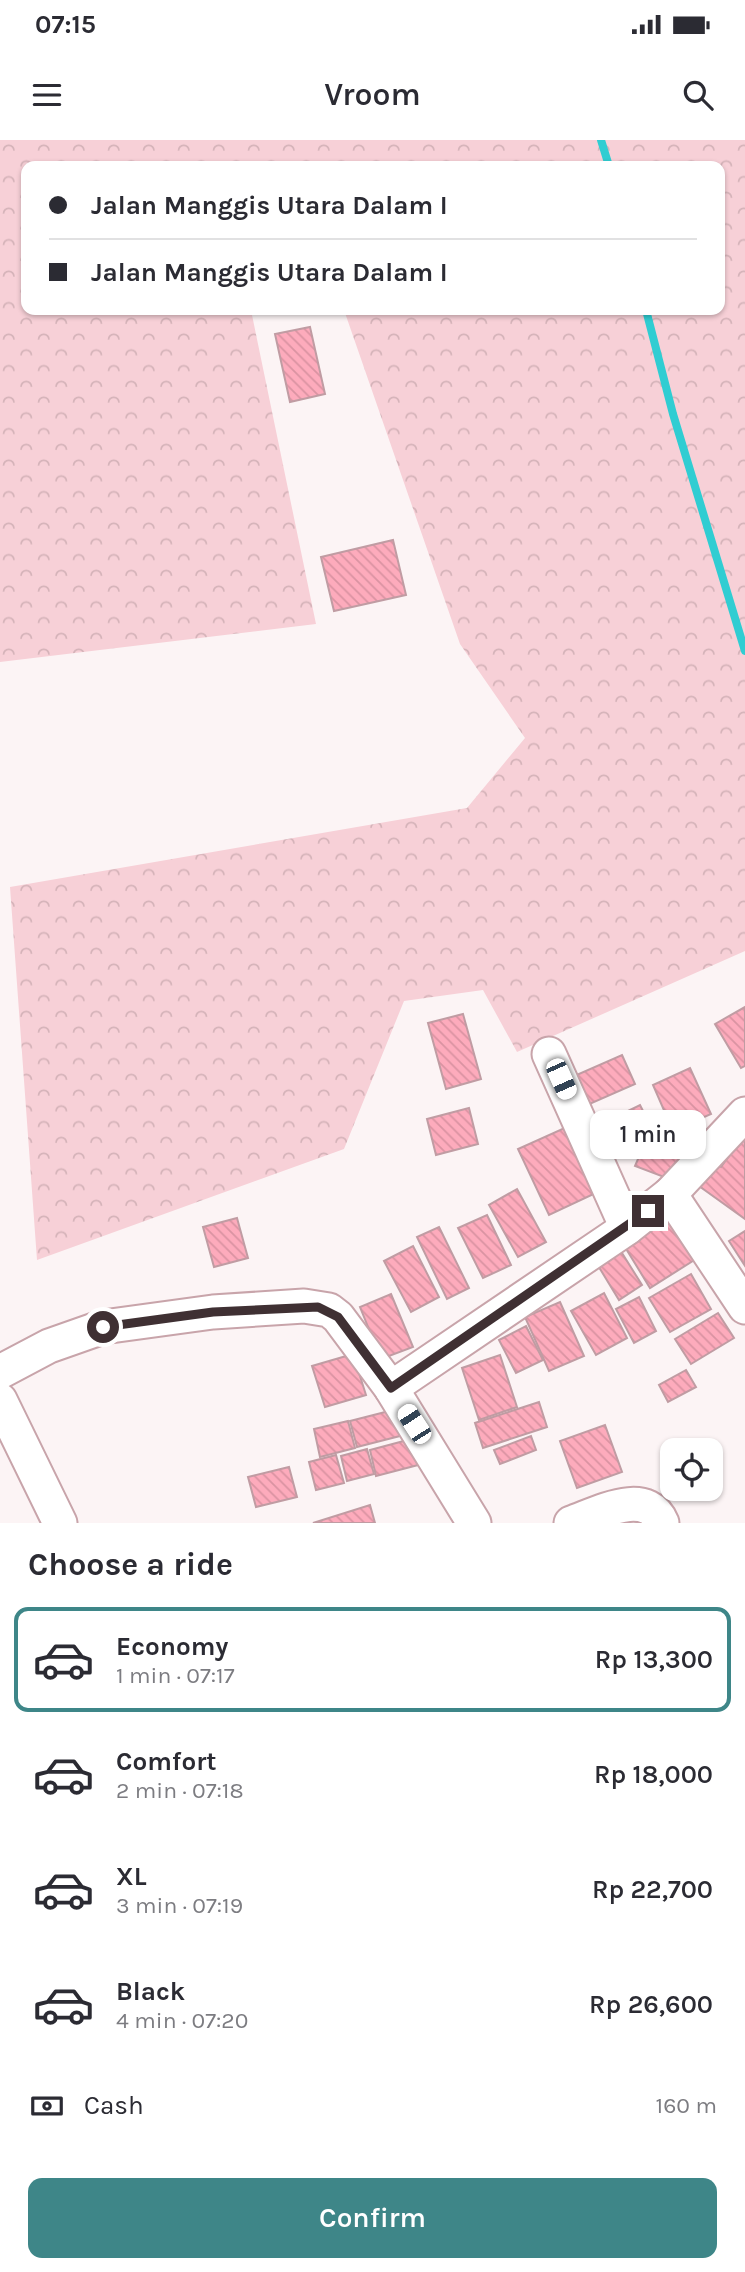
<!DOCTYPE html>
<html lang="en">
<head>
<meta charset="utf-8">
<style>
	:root { --surface:#fff; --page:#f7f7f7; --text:#2b2b33; --muted:#7c7c81; --line:#e1e1e2; --accent:#3e8688 }
	body { margin:0; font-family:Karla,sans-serif; background:var(--page); color:var(--text); height:100vh; display:flex; flex-direction:column; font-size:26px; white-space:nowrap }
	* { box-sizing:border-box; margin:0 }
	p { font-size:23px; color:var(--muted) }
	.icon { flex:none; width:38px; height:38px; fill:none; stroke:currentColor; stroke-width:2; stroke-linecap:round; stroke-linejoin:round }
	.map { position:relative; height:1383px; overflow:hidden }
	.drawer { display:flex; flex-direction:column; background:var(--surface); flex:1 }
	.drawer>* { flex:none }
	.top-card { position:absolute; left:21px; top:21px; width:704px; height:154px; border-radius:14px; box-shadow:0 2px 5px #0004; display:grid; align-content:center; height:154px; padding:0 28px; background:var(--surface) }
	.fabs { position:absolute; left:660px; top:1298px; display:grid; gap:14px }
	.fabs a { display:grid; place-items:center; width:63px; height:63px; border-radius:14px; background:var(--surface); box-shadow:0 2px 5px #0004; font-size:35px }
	.end { position:absolute; width:32px; height:32px; margin:-16px; border:9px solid #3f3033; background:#fff; box-shadow:0 0 0 4px #fff }
	.from { border-radius:50% }
	.bubble { position:absolute; height:49px; border-radius:14px; background:var(--surface); box-shadow:0 2px 5px #0004; font-size:23px; font-weight:600; line-height:49px; text-align:center }
	.car { position:absolute; width:21px; height:42px; margin:-21px -10px; border-radius:9px; box-shadow:0 0 5px 2px #0007; background:linear-gradient(#fff 24%,#345 0 40%,#fff 0 76%,#345 0 86%,#fff 0) }
	.top-card b { display:flex; align-items:center; gap:24px; height:66px; font-size:26px }
	.top-card b+b { border-top:2px solid var(--line) }
	.top-card i { width:18px; height:18px; background:var(--text) }
	ul { padding:0; list-style:none }
	li { display:flex; align-items:center; gap:21px; height:105px; margin:0 14px 10px; padding:0 14px; border:4px solid transparent; border-radius:14px }
	li div { flex:1 }
	li b { display:block; font-size:26px }
	li em { font-style:normal; font-weight:600 }
	li.active { border-color:var(--accent) }
	li>.icon { width:63px; height:63px; stroke-width:1.5 }
	h2 { padding:0 28px; font-size:32px; line-height:84px }
	.pay { display:flex; align-items:center; gap:18px; height:77px; padding:0 28px; font-size:26px }
	.pay p { margin-inline-start:auto }
	.cta { display:flex; gap:14px; margin-top:auto; padding:14px 28px }
	.cta a { flex:1; height:80px; border-radius:14px; background:var(--accent); color:#fff; font-size:28px; font-weight:600; line-height:80px; text-align:center }
	.status { display:flex; justify-content:space-between; align-items:center; height:49px; padding:0 35px; background:var(--surface); direction:ltr }
	.status svg { height:19px; fill:currentColor }
	header { display:flex; justify-content:space-between; align-items:center; height:91px; padding:0 28px; background:var(--surface); font-size:32px; font-weight:600 }
	.map>svg:first-child { display:block }
	.forest { fill:url(#forest-crowns) }
	.lines { fill:none; stroke-linecap:round; stroke-linejoin:round }
	.stream { stroke:#30cdd2; stroke-width:8 }
	.building { fill:url(#building-back-hatch); stroke:#c09ca3; stroke-width:2 }
	.minor-casing { stroke:#c8a4aa; stroke-width:37 }
	.minor { stroke:#fff; stroke-width:33 }
	.route { stroke:#3f3033; stroke-width:9 }
</style>
</head>
<body>
<div class="status"><b>07:15</b><svg viewBox="0 0 49 12"><path d="M0 12V9h3v3zM5 12V6h3v6zM10 12V3h3v9zM15 12V0h3v12zM26 1h20v11H26zM47 4h2v5h-2z"/></svg></div>
<header><svg class="icon" aria-label="menu" viewBox="0 0 24 24"><path d="M4 6h16M4 12h16M4 18h16"/></svg>Vroom<svg class="icon" aria-label="search" viewBox="0 0 24 24"><circle cx="10" cy="10" r="6"/><path d="M15 15l6 6"/></svg></header>
<div class="map">
<svg width="745" height="1383" viewBox="0 0 745 1383">
	<defs>
		<pattern id="forest-crowns" width="20" height="18" patternUnits="userSpaceOnUse" patternTransform="scale(1.75)"><rect width="20" height="18" fill="#f7d0d7"/><path d="M2 6a3 3 0 1 1 6 0M12 15a3 3 0 1 1 6 0" fill="none" stroke="#d5b3b9"/></pattern>
		<pattern id="building-back-hatch" width="6" height="6" patternUnits="userSpaceOnUse" patternTransform="scale(1.75)"><rect width="6" height="6" fill="#fdabbc"/><path d="M-1 5l2 2M0 0l6 6M5-1l2 2" fill="none" stroke="#da93a2"/></pattern>
	</defs>
	<rect width="100%" height="100%" fill="#fcf4f5"/>
	<path class="forest" d="M 0,0 L 745,0 L 745,811 L 517,912 L 483,850 L 404,861 L 344,1009 L 37,1120 L 10,747 L 467,668 L 525,598 L 460,504 L 344,170 L 719,170 L 719,26 L 26,26 L 26,170 L 274,170 L 252,175 L 316,484 L 0,522 Z"/>
	<g class="lines">
		<g class="stream">
			<path d="M 601,0 L 609,26"/>
			<path d="M 646,170 L 673,274 L 745,511"/>
		</g>
	</g>
	<g class="building">
		<path d="M 310,187 L 325,254 L 290,262 L 275,194 Z"/>
		<path d="M 393,400 L 406,455 L 334,471 L 321,417 Z"/>
		<path d="M 745,867 L 745,926 L 741,928 L 715,884 Z"/>
		<path d="M 463,874 L 481,939 L 446,949 L 428,883 Z"/>
		<path d="M 622,915 L 635,944 L 585,966 L 572,937 Z"/>
		<path d="M 690,928 L 711,974 L 673,991 L 653,945 Z"/>
		<path d="M 640,965 L 653,991 L 608,1013 L 595,987 Z"/>
		<path d="M 469,968 L 478,1004 L 436,1015 L 427,979 Z"/>
		<path d="M 569,986 L 600,1051 L 549,1075 L 518,1009 Z"/>
		<path d="M 745,994 L 745,1079 L 699,1046 L 715,1023 L 721,1027 Z"/>
		<path d="M 648,996 L 684,1010 L 672,1040 L 635,1026 Z"/>
		<path d="M 517,1049 L 546,1102 L 518,1117 L 489,1065 Z"/>
		<path d="M 487,1075 L 511,1125 L 483,1138 L 458,1088 Z"/>
		<path d="M 237,1078 L 248,1118 L 214,1127 L 203,1087 Z"/>
		<path d="M 671,1079 L 696,1119 L 650,1148 L 625,1107 Z"/>
		<path d="M 439,1087 L 469,1148 L 447,1159 L 417,1097 Z"/>
		<path d="M 745,1091 L 745,1126 L 729,1101 Z"/>
		<path d="M 617,1105 L 642,1145 L 619,1160 L 594,1119 Z"/>
		<path d="M 413,1106 L 439,1157 L 411,1172 L 384,1121 Z"/>
		<path d="M 691,1134 L 711,1169 L 670,1192 L 649,1158 Z"/>
		<path d="M 604,1153 L 627,1198 L 596,1215 L 571,1171 Z"/>
		<path d="M 391,1154 L 413,1207 L 381,1219 L 360,1167 Z"/>
		<path d="M 639,1157 L 656,1191 L 634,1203 L 616,1169 Z"/>
		<path d="M 560,1162 L 584,1216 L 549,1231 L 525,1177 Z"/>
		<path d="M 718,1173 L 734,1198 L 691,1224 L 675,1199 Z"/>
		<path d="M 526,1186 L 543,1220 L 516,1233 L 499,1200 Z"/>
		<path d="M 353,1214 L 366,1255 L 325,1267 L 312,1226 Z"/>
		<path d="M 500,1215 L 517,1267 L 479,1280 L 462,1228 Z"/>
		<path d="M 686,1230 L 696,1247 L 668,1262 L 659,1245 Z"/>
		<path d="M 539,1262 L 547,1287 L 483,1308 L 475,1283 Z"/>
		<path d="M 397,1269 L 404,1295 L 357,1307 L 350,1281 Z"/>
		<path d="M 348,1281 L 355,1308 L 320,1317 L 314,1289 Z"/>
		<path d="M 605,1285 L 622,1332 L 577,1348 L 560,1301 Z"/>
		<path d="M 531,1296 L 536,1310 L 500,1324 L 494,1310 Z"/>
		<path d="M 415,1298 L 422,1324 L 376,1336 L 370,1310 Z"/>
		<path d="M 367,1309 L 374,1334 L 347,1341 L 341,1316 Z"/>
		<path d="M 336,1315 L 344,1343 L 316,1350 L 309,1322 Z"/>
		<path d="M 289,1327 L 297,1357 L 256,1367 L 248,1337 Z"/>
		<path d="M 370,1365 L 375,1383 L 313,1383 Z"/>
	</g>
	<g class="lines">
		<g class="minor-casing">
			<g id="minor">
				<path d="M 549,914 L 627,1088"/>
				<path d="M 670,1054 L 745,1167"/>
				<path d="M 0,1232 L 49,1206 L 103,1187 L 213,1172 L 304,1166 L 329,1170 L 338,1177 L 391,1248 L 474,1383"/>
				<path d="M 391,1248 L 627,1088 L 670,1054 L 745,974"/>
				<path d="M 0,1260 L 60,1383"/>
				<path d="M 571,1383 C 597,1374 647,1346 662,1383"/>
			</g>
		</g>
		<use href="#minor" class="minor"/>
	</g>
	<g class="lines">
		<path class="route" d="M 103,1187 L 213,1172 L 318,1167 L 338,1177 L 391,1248 L 648,1071"/>
	</g>
</svg>
<div class="fabs">
<a><svg class="icon" aria-label="locate" viewBox="0 0 24 24"><circle cx="12" cy="12" r="6"/><path d="M12 2v4M12 18v4M2 12h4M18 12h4"/></svg></a>
</div>
<i class="end from" style="left:103px;top:1187px"></i>
<i class="end" style="left:648px;top:1071px"></i>
<div class="bubble" style="left:590px;top:970px;width:116px">1 min</div>
<i class="car" style="left:561px;top:939px;rotate:156deg"></i>
<i class="car" style="left:414px;top:1284px;rotate:327deg"></i>
<div class="top-card">
<b><i class="from"></i>Jalan Manggis Utara Dalam I</b>
<b><i></i>Jalan Manggis Utara Dalam I</b>
</div>
</div>
<section class="drawer">
<h2>Choose a ride</h2>
<ul>
<li class="active"><svg class="icon" aria-label="car" viewBox="0 0 24 24"><path d="M5 17H2v-5l4-1 3-4h7l3 4 3 1v5h-3M9 17h6M6 11h13"/><circle cx="7" cy="17" r="2"/><circle cx="17" cy="17" r="2"/></svg><div><b>Economy</b><p>1 min · 07:17</p></div><em>Rp 13,300</em></li>
<li><svg class="icon" aria-label="car" viewBox="0 0 24 24"><path d="M5 17H2v-5l4-1 3-4h7l3 4 3 1v5h-3M9 17h6M6 11h13"/><circle cx="7" cy="17" r="2"/><circle cx="17" cy="17" r="2"/></svg><div><b>Comfort</b><p>2 min · 07:18</p></div><em>Rp 18,000</em></li>
<li><svg class="icon" aria-label="car" viewBox="0 0 24 24"><path d="M5 17H2v-5l4-1 3-4h7l3 4 3 1v5h-3M9 17h6M6 11h13"/><circle cx="7" cy="17" r="2"/><circle cx="17" cy="17" r="2"/></svg><div><b>XL</b><p>3 min · 07:19</p></div><em>Rp 22,700</em></li>
<li><svg class="icon" aria-label="car" viewBox="0 0 24 24"><path d="M5 17H2v-5l4-1 3-4h7l3 4 3 1v5h-3M9 17h6M6 11h13"/><circle cx="7" cy="17" r="2"/><circle cx="17" cy="17" r="2"/></svg><div><b>Black</b><p>4 min · 07:20</p></div><em>Rp 26,600</em></li>
</ul>
<div class="pay"><svg class="icon" aria-label="cash" viewBox="0 0 24 24"><path d="M3 7h18v10H3z"/><circle cx="12" cy="12" r="2"/></svg>Cash<p>160 m</p></div>
<div class="cta"><a>Confirm</a></div>
</section>
</body>
</html>
